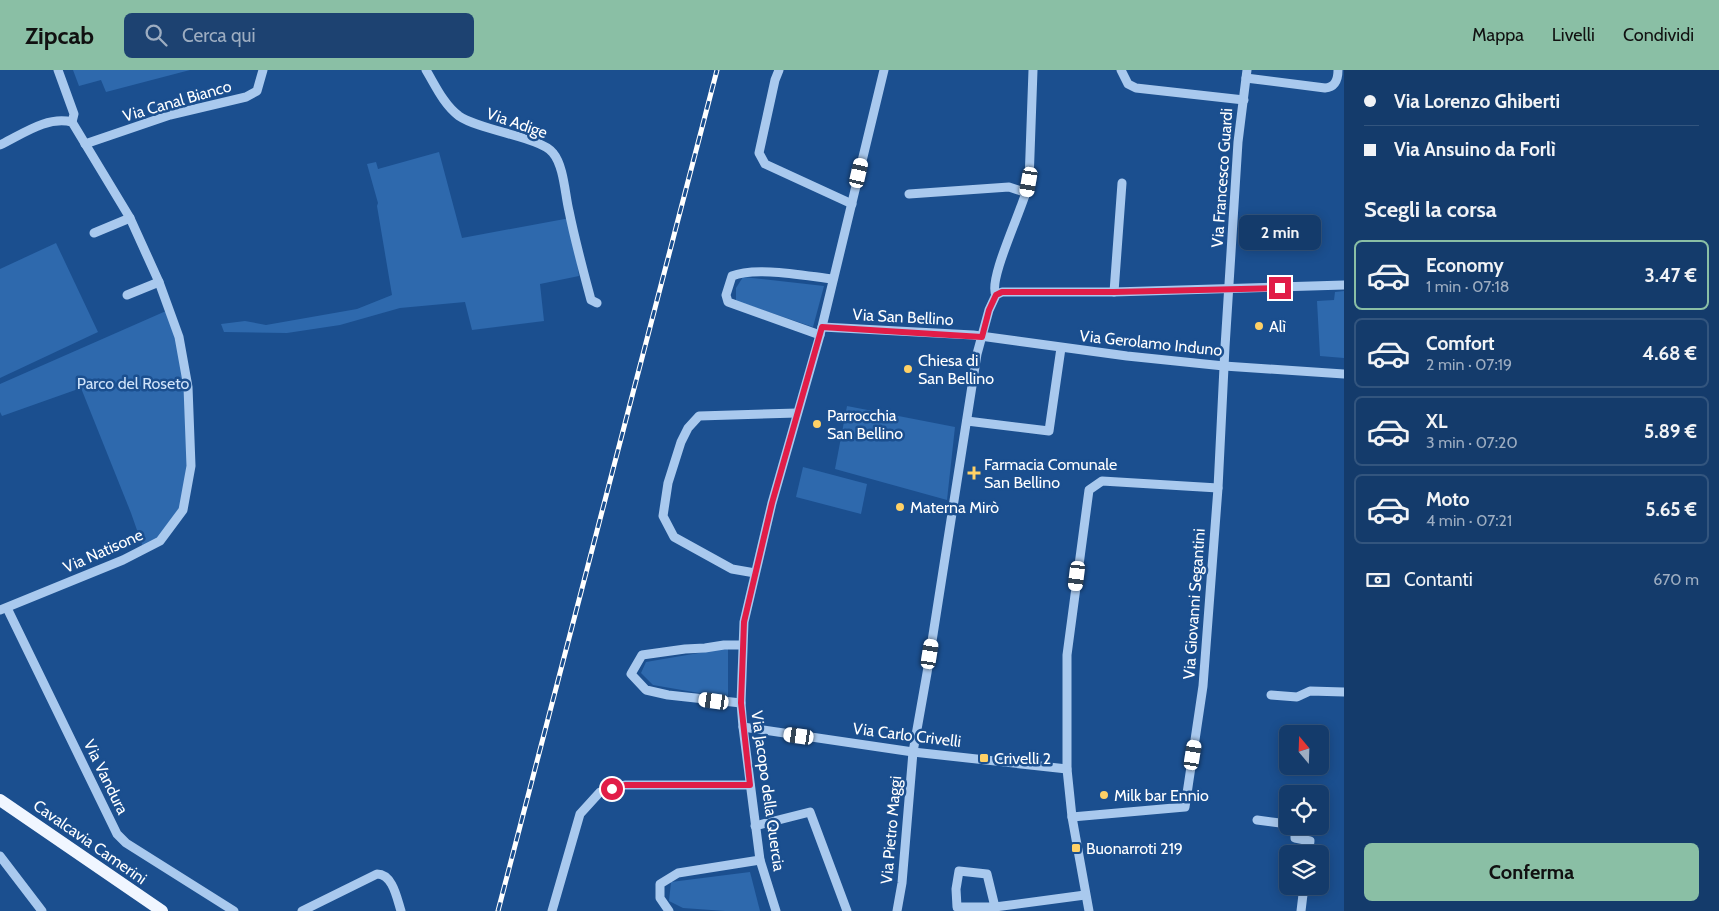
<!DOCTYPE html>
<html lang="it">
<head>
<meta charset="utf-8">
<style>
	:root { --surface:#143b6b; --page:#1d4271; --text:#f1f3f6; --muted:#9dadc1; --line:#33557e; --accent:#8abfa5 }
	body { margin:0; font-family:Cabin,sans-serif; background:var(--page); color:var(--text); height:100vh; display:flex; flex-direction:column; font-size:19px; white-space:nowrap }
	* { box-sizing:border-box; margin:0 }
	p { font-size:16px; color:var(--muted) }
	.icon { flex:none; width:28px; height:28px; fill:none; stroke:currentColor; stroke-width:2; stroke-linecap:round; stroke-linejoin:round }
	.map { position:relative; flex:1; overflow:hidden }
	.details { display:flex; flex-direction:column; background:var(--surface); width:375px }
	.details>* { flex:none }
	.guide { display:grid; align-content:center; height:110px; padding:0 20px; background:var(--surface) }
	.needle { width:32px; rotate:341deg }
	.fabs { position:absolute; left:1279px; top:655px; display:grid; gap:10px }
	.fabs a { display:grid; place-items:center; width:50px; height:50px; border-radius:8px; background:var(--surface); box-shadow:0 2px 12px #0003,0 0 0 1px var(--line); font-size:25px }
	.end { position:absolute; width:22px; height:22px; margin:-11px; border:6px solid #e11d48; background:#fff; box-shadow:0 0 0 2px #fff }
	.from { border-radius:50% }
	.bubble { position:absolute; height:35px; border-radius:8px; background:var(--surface); box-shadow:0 2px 12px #0003,0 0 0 1px var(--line); font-size:16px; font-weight:800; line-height:35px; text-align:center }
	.car { position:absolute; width:15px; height:30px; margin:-15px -8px; border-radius:6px; box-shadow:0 0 4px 1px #0007; background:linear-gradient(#fff 24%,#345 0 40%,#fff 0 76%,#345 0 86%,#fff 0) }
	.guide b { display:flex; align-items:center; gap:18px; height:48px; font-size:19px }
	.guide b+b { border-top:1px solid var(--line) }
	.guide i { width:12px; height:12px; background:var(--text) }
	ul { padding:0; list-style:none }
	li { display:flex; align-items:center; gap:15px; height:70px; margin:0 10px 8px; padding:0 10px; border:2px solid var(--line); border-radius:8px }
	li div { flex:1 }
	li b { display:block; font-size:19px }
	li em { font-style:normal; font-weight:800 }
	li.on { border-color:var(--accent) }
	li>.icon { width:45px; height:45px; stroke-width:1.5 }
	h2 { padding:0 20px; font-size:22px; line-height:60px }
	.pay { display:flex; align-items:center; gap:12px; height:55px; padding:0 20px; font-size:19px }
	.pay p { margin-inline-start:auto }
	.button { display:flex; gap:10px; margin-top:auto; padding:10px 20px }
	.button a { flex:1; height:58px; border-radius:8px; background:var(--accent); color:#111; font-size:20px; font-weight:800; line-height:58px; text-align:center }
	header { display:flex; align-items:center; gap:30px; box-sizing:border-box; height:70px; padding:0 25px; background:var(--accent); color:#111 }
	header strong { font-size:24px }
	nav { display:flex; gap:28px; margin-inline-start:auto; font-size:18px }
	.search { width:350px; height:45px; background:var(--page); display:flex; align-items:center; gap:12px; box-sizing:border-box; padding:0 18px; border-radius:8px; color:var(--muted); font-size:19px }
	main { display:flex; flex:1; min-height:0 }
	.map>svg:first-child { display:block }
	.green { fill:#2e69ad }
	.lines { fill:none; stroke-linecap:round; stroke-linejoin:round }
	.minor { stroke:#a9c9ee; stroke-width:9 }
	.major { stroke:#f0f6ff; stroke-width:12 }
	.rail-casing { stroke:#fff; stroke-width:5 }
	.rail { stroke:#1b4f8f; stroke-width:3; stroke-dasharray:9; stroke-linecap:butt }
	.route { stroke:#e11d48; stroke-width:6 }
	.poi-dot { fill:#ffd166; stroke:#1b4f8f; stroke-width:2 }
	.labels { text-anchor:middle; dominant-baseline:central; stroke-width:5; stroke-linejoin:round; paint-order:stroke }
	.street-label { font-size:16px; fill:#fff; stroke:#1b4f8f }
	.poi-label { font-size:16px; fill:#fff; stroke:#1b4f8f; text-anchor:start }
	.park-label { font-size:16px; fill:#cfe3fa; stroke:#1b4f8f }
</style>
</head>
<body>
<header>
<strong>Zipcab</strong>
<div class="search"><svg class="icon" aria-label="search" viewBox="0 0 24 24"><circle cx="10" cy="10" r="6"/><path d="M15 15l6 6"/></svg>Cerca qui</div>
<nav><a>Mappa</a><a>Livelli</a><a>Condividi</a></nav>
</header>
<main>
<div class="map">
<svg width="1344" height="841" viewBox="0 0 1344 841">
	<rect width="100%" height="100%" fill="#1b4f8f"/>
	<g class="green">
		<path d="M 73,0 L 190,0 L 106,22 L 101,10 L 79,16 Z"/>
		<path d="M 439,82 L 462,168 L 570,148 L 579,206 L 540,214 L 544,251 L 472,260 L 465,232 L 400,238 L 340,255 L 287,263 L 224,262 L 221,254 L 245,251 L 266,255 L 357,239 L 392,225 L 377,136 L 378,133 L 367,94 L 376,92 L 378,99 Z"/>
		<path d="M 56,173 L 98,262 L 0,308 L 0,199 Z"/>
		<path d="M 743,207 L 824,216 L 813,257 L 736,231 L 736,218 Z"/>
		<path d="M 1344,221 L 1344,288 L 1320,286 L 1317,231 L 1334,230 L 1335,222 Z"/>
		<path d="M 166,241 L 176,267 L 186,318 L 189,397 L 181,439 L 158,469 L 144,480 L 131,443 L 81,318 L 2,346 L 0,342 L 0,314 Z"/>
		<path d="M 847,336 L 955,357 L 947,430 L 835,399 Z"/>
		<path d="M 803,397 L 867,414 L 861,444 L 796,427 Z"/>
		<path d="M 728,578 L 728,628 L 653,615 L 641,603 L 646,592 Z"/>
		<path d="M 750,802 L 760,841 L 725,841 L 683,838 L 669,831 L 671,812 Z"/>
	</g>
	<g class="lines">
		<g class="minor">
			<path d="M 58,0 L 74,44 L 72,52"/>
			<path d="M 426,0 C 435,15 444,35 459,46 C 481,61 541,67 553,83 C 564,96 565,125 569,141 C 575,171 583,200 591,230 L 597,233"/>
			<path d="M 779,0 L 775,10 L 759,83 L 765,94 L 852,134"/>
			<path d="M 1121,0 L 1128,14 L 1136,18 L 1244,30"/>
			<path d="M 1246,8 L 1325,18 C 1335,17 1338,10 1338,0"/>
			<path d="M 85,74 L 170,45 L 246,27 L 257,21 L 263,0"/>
			<path d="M 0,75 C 23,64 46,46 72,52 L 130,148 L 159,212 L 179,267 L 188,317 L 191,396 L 183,440 L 160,471 L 123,490 L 0,540"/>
			<path d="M 909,124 L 1009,117 L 1027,123"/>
			<path d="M 94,163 L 130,148"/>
			<path d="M 1114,222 L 1122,113"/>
			<path d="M 127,225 L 159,212"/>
			<path d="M 996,225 C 987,210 1025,134 1029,112 L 1033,0"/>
			<path d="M 822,257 L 973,265 L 1127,286 L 1224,296 L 1344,304"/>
			<path d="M 820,265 L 728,232 L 726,225 L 732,206 C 755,196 806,206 833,209"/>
			<path d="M 967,351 L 1049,361 L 1061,278"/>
			<path d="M 755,503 L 732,499 L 674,467 L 663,446 L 668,413 L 681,372 L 688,358 L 699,346 L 797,343"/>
			<path d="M 7,538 L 117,764 L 126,773 L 234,841"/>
			<path d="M 1271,625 L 1297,627 L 1310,621 L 1344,622"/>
			<path d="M 741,633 L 668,625 L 646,620 L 631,604 L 642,585 L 685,579 L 705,578 L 724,575 L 742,575"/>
			<path d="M 743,657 L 913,682 L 1067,699"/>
			<path d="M 1072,747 L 1185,737 L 1203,616 L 1218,418 L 1225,277 L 1238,72 L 1247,0"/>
			<path d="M 1257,750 L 1288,754"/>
			<path d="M 755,756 L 810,742 L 847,841"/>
			<path d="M 1294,756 L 1295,758 L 1295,768 L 1310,771 L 1308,784"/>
			<path d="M 0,786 L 42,841"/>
			<path d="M 995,837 L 987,804 L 959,801 L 956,819 L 957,837 L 995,837 L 1085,825"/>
			<path d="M 302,841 L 377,804 C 393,804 397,829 401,841"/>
			<path d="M 552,841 L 580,744 L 600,722 L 625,715 L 750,715"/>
			<path d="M 669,841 L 660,828 L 660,814 L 678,803 L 760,790"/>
			<path d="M 776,841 L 760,790 L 743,657 L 741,633 L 744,552 L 772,433 L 820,265 L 884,0"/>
			<path d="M 897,841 L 902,813 L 913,682 L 927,603 L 977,284 L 989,240 L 996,225 L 1002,222 L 1114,222 L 1344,215"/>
			<path d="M 1089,841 L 1072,747 L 1067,699 L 1067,585 L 1089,420 L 1102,411 L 1218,418"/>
			<path d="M 1301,841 L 1304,816"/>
		</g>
		<path class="major" d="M 0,730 L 162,841"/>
		<g class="rail-casing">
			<path id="rail" d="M 498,841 L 717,0"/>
		</g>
		<use href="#rail" class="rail"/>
	</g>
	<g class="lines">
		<path class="route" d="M 612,719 L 625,715 L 750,715 L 741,633 L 744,552 L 772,433 L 822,257 L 982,267 L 989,240 L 996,225 L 1002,222 L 1114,222 L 1280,218"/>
	</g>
	<g class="poi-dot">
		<circle cx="1259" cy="256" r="5"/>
		<circle cx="908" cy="299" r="5"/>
		<circle cx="817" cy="354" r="5"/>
		<path d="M971.5 395.5h5v5h5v5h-5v5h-5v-5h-5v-5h5z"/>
		<circle cx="900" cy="437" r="5"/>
		<rect x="979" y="683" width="10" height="10" rx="2.5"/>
		<circle cx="1104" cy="725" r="5"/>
		<rect x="1071" y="773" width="10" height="10" rx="2.5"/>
	</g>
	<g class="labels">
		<g class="street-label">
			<text transform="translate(177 31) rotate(-16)">Via Canal Bianco</text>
			<text transform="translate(517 53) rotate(19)">Via Adige</text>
			<text transform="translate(1222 108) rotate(-86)">Via Francesco Guardi</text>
			<text transform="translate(903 247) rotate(3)">Via San Bellino</text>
			<text transform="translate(1151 273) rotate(6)">Via Gerolamo Induno</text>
			<text transform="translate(103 481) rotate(-24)">Via Natisone</text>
			<text transform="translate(1194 534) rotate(-86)">Via Giovanni Segantini</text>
			<text transform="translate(907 665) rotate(7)">Via Carlo Crivelli</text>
			<text transform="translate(106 707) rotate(64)">Via Vandura</text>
			<text transform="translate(768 721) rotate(82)">Via Jacopo della Quercia</text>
			<text transform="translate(891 760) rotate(-85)">Via Pietro Maggi</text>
			<text transform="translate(90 772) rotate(35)">Cavalcavia Camerini</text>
		</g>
		<g class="poi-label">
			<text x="1269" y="256">Alì</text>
			<text x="918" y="290">Chiesa di<tspan x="918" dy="18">San Bellino</tspan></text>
			<text x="827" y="345">Parrocchia<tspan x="827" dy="18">San Bellino</tspan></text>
			<text x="984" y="394">Farmacia Comunale<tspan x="984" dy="18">San Bellino</tspan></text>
			<text x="910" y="437">Materna Mirò</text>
			<text x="994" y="688">Crivelli 2</text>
			<text x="1114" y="725">Milk bar Ennio</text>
			<text x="1086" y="778">Buonarroti 219</text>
		</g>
		<g class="park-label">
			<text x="133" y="313">Parco del Roseto</text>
		</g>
	</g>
</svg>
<div class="fabs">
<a><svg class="needle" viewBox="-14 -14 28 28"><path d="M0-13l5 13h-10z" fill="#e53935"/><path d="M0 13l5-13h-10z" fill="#9dadc1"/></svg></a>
<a><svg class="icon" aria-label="locate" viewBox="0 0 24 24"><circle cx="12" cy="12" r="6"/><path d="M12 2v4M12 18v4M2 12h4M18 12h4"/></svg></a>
<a><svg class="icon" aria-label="layers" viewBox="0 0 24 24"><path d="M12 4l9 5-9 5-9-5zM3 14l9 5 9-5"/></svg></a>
</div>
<i class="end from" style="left:612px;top:719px"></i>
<i class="end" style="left:1280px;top:218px"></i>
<div class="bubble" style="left:1239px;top:145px;width:82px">2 min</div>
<i class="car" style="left:859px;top:103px;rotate:13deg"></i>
<i class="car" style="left:1029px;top:112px;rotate:190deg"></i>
<i class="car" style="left:1077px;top:506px;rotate:187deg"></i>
<i class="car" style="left:930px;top:584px;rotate:9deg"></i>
<i class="car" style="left:714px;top:631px;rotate:278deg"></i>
<i class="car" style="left:799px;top:666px;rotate:278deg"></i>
<i class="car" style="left:1193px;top:685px;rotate:9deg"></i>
</div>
<section class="details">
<div class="guide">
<b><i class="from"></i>Via Lorenzo Ghiberti</b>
<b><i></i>Via Ansuino da Forlì</b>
</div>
<h2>Scegli la corsa</h2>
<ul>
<li class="on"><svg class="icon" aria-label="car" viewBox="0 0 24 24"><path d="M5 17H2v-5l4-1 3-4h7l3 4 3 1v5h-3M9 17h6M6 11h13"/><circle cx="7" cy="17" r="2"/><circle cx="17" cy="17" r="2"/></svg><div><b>Economy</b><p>1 min · 07:18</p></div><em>3.47 €</em></li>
<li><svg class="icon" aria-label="car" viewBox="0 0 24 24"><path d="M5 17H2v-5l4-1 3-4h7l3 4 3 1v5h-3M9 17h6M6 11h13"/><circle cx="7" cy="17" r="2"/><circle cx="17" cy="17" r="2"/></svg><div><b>Comfort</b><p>2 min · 07:19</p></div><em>4.68 €</em></li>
<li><svg class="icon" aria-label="car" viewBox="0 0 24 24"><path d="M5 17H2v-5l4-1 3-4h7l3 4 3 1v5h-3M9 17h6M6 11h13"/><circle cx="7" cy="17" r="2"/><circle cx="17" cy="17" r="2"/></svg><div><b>XL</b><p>3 min · 07:20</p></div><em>5.89 €</em></li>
<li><svg class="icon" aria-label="car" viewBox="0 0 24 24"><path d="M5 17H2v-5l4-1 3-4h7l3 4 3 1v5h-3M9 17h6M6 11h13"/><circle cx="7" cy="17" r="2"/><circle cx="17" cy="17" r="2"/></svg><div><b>Moto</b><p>4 min · 07:21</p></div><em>5.65 €</em></li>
</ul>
<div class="pay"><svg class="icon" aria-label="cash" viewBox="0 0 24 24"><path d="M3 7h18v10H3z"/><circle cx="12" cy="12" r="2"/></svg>Contanti<p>670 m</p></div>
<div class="button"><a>Conferma</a></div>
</section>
</main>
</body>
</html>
